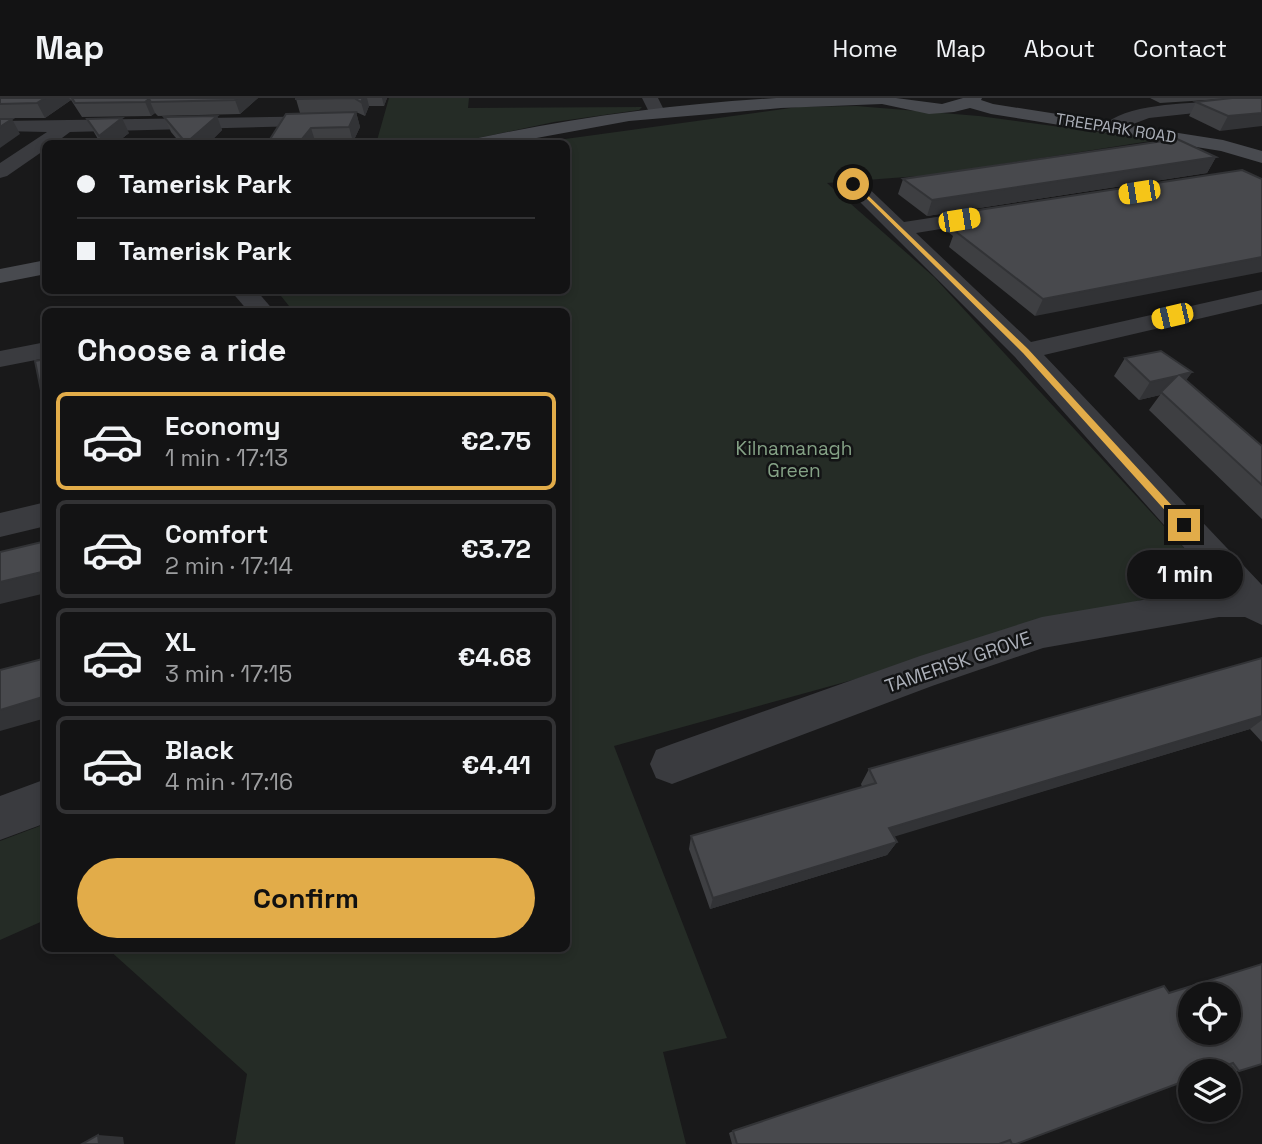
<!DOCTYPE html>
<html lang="en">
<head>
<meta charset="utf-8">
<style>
	:root { --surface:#131314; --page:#202022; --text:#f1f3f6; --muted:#9d9ea0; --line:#323234; --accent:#e2ac49 }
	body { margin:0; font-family:"Space Grotesk",sans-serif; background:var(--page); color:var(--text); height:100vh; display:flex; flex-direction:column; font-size:26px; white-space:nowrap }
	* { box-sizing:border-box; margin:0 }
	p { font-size:23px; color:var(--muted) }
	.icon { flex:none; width:38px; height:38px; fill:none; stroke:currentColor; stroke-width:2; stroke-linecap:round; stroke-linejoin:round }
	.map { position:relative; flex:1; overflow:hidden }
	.side { position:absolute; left:42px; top:210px; width:528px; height:644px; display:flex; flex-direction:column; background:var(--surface); border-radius:10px; box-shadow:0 4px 10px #0003,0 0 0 2px var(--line) }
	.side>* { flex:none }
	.guide { position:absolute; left:42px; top:42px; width:528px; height:154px; border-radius:10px; box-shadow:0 4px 10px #0003,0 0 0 2px var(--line); display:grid; align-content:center; height:154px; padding:0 35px; background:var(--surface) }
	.controls { position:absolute; left:1178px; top:884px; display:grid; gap:14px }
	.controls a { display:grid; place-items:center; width:63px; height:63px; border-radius:50%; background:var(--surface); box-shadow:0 4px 10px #0003,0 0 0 2px var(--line); font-size:35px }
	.end { position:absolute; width:32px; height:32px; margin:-16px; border:9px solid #e2ac49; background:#111; box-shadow:0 0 0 4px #111 }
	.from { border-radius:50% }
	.bubble { position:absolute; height:49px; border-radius:24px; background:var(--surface); box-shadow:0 4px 10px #0003,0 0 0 2px var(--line); font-size:23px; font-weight:600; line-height:49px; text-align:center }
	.car { position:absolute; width:21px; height:42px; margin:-21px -10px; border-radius:9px; box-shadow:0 0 5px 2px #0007; background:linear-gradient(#f5c518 24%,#345 0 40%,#f5c518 0 76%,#345 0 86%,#f5c518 0) }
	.guide b { display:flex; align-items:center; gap:24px; height:66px; font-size:26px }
	.guide b+b { border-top:2px solid var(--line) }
	.guide i { width:18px; height:18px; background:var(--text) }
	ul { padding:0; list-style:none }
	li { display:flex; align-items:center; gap:21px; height:98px; margin:0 14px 10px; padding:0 21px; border:4px solid var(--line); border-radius:10px }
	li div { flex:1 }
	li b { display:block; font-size:26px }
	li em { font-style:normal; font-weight:600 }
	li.current { border-color:var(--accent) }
	li>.icon { width:63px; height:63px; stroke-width:1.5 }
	h2 { padding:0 35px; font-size:32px; line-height:84px }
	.cta { display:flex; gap:14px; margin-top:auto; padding:14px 35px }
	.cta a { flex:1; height:80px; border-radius:42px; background:var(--accent); color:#111; font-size:28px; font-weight:600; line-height:80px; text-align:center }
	header { display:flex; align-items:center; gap:42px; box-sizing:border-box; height:98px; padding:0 35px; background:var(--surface); border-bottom:2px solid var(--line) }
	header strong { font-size:33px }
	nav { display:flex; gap:38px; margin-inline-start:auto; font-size:24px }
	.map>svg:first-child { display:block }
	.green { fill:#252c26 }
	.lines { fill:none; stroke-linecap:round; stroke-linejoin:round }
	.street { fill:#3a3b3f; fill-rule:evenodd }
	.secondary { fill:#484a4f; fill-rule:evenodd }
	.wall { fill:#3e3f42 }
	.shaded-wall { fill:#323336 }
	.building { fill:#48494d; stroke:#323336; stroke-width:2; fill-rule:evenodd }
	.route { fill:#e2ac49 }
	.labels { text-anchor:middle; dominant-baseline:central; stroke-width:5; stroke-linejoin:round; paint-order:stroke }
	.far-street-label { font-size:16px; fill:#acb0b9; stroke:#131415 }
	.park-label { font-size:19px; fill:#85a286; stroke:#131415 }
	.street-label { font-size:19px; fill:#acb0b9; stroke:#131415 }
</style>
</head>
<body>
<header>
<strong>Map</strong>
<nav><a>Home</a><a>Map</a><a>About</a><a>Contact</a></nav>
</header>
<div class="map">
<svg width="1262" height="1046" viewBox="0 0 1262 1046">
	<rect width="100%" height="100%" fill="#19191a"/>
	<g class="green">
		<path d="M 389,0 L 469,0 L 468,10 L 642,9 L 639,12 L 554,24 L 454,45 L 376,46 Z"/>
		<path d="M 856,8 L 979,18 L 1157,42 L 932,77 L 827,85 L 934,179 L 1209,477 L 1138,503 L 614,648 L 727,940 L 663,954 L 686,1046 L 235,1046 L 247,976 L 108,851 L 567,850 L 567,214 L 293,213 L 277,193 L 567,192 L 567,46 L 536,45 L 798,9 Z"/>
		<path d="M 45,726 L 45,822 L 0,842 L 0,743 Z"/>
	</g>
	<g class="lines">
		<g class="street">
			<path d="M 642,0 L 658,0 L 665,14 L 663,18 L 651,18 Z"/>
			<path d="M 1217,3 L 1223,4 L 1225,8 L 1223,12 L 1149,20 L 1112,34 L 1103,29 C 1123,5 1187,6 1217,3 Z"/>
			<path d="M 334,18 L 343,23 L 340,27 L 70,34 L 54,46 L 46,46 L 46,51 L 7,78 L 0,80 L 0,65 L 47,34 L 0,33 L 0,23 Z"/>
			<path d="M 853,80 L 860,82 L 904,124 L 1001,109 L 1009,110 L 1012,115 L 1009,120 L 916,135 L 1031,244 L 1262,192 L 1262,206 L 1044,257 L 1262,487 L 1262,527 L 1245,519 L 1219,519 L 1043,550 L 932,588 L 672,686 L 656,680 L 650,666 L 656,652 L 672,646 L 920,558 L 1042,519 L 1219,489 L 1015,259 L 846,90 L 843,86 L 846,82 Z"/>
			<path d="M 230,192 L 256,192 L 275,214 L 249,214 Z"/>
			<path d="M 46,244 L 46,260 L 0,269 L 0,253 Z"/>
			<path d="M 46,404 L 46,428 L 0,439 L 0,415 Z"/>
			<path d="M 46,681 L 46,725 L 0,742 L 0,698 Z"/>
		</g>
		<g class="secondary">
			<path d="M 776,0 L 896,0 L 942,6 L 963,0 L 982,0 L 981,2 L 993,6 L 1223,42 L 1262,53 L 1262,65 L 1221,53 L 991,16 L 970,10 L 954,14 L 929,16 L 882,6 L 781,10 L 629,23 L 504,46 L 469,46 L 478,40 C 577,19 675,6 776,0 Z"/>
			<path d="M 46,162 L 46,176 L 0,185 L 0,171 Z"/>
		</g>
	</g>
	<g class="wall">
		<path d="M 0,0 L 258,0 L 240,16 L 158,18 L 155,15 L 151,18 L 82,19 L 71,2 L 45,20 L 0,20 Z"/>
		<path d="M 296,0 L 387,0 L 384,8 L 369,8 L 365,18 L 356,14 L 360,29 L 353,44 L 316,46 L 300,15 L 296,1 Z"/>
		<path d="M 1150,0 L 1262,0 L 1220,33 L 1189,18 L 1196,4 L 1223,1 L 1160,5 Z"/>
		<path d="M 217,18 L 222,32 L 208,46 L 181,46 L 171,34 L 164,19 Z"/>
		<path d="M 87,21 L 129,35 L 115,46 L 101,46 L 95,36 Z"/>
		<path d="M 1216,59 L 1207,75 L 927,118 L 898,96 L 903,81 Z"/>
		<path d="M 1242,72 L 1035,218 L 949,149 L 953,138 L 947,133 L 952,116 Z"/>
		<path d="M 1125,260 L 1192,274 L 1186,282 L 1262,348 L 1262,421 L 1149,312 L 1160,297 L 1139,302 L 1114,278 Z"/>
		<path d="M 1262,560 L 1262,644 L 1250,631 L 894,738 L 897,744 L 887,757 L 710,811 L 689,751 L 691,738 L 862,689 L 861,686 L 869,671 Z"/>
		<path d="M 1262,866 L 1239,973 L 1228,975 L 1228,973 L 1190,973 L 1016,1046 L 732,1046 L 729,1035 L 733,1033 Z"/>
	</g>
	<g class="shaded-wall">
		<path d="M 45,0 L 69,0 L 71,2 L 45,20 L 37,5 Z"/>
		<path d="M 237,0 L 258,0 L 240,16 L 235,2 Z"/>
		<path d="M 363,0 L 367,0 L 369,8 L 365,18 L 361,4 Z"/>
		<path d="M 382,0 L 387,0 L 384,8 Z"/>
		<path d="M 149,1 L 155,15 L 151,18 L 145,4 Z"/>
		<path d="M 356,14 L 360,29 L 353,44 L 349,29 Z"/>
		<path d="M 1262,15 L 1262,28 L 1220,33 L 1228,18 Z"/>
		<path d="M 217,18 L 222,32 L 208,46 L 186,46 Z"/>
		<path d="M 122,20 L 129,35 L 115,46 L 103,46 L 99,38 Z"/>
		<path d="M 12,21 L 20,36 L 0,50 L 0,29 Z"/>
		<path d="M 311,30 L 316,46 L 298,46 Z"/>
		<path d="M 1216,59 L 1207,75 L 927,118 L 932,102 Z"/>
		<path d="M 1262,159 L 1262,174 L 1035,218 L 1043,201 Z"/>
		<path d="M 1192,274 L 1179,292 L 1180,277 Z"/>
		<path d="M 1177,278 L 1160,297 L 1139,302 L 1150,284 Z"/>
		<path d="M 46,473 L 46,495 L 0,506 L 0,484 Z"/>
		<path d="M 46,598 L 46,620 L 0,633 L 0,612 Z"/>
		<path d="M 1262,618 L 1262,622 L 1250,631 L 880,743 L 889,730 Z"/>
		<path d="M 897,744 L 887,757 L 710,811 L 713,800 Z"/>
		<path d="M 98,1037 L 123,1039 L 124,1046 L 99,1046 Z"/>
	</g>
	<g class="building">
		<path d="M 0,0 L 45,0 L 37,5 L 0,6 Z"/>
		<path d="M 72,0 L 237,0 L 235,2 L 151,4 L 149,1 L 145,4 L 75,5 Z"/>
		<path d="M 296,0 L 363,0 L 361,4 L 354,0 L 296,1 Z"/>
		<path d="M 1232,0 L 1262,0 L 1262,15 L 1228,18 L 1196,4 Z"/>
		<path d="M 356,14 L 349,29 L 311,30 L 298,46 L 267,46 L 286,16 Z"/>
		<path d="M 217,18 L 186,45 L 164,19 Z"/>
		<path d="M 122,20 L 99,38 L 87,21 Z"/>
		<path d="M 0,21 L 12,21 L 0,29 Z"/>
		<path d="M 1177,41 L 1216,59 L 932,102 L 903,81 Z"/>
		<path d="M 1242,72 L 1262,81 L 1262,159 L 1043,201 L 955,133 L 971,130 L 952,116 Z"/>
		<path d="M 1161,253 L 1192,274 L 1180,277 L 1262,348 L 1262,387 L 1161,294 L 1177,278 L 1150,284 L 1125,260 Z"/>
		<path d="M 46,261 L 46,317 L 35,263 Z"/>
		<path d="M 46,443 L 46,473 L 0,484 L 0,454 Z"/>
		<path d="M 46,560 L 46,598 L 0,612 L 0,572 Z"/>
		<path d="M 1262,560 L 1262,618 L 889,730 L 897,744 L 713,800 L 691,738 L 876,685 L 869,671 Z"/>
		<path d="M 1262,866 L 1262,966 L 1239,973 L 1233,965 L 1211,973 L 1190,973 L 1190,981 L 1016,1046 L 1012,1046 L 1010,1042 L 999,1046 L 737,1046 L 733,1033 L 1164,888 L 1169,895 ZM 1190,896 L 1228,896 L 1228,934 L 1190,934 Z"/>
		<path d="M 98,1037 L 99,1046 L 82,1046 Z"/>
	</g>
	<path class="route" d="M 851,85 L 855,85 L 1028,251 L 1187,424 L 1187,429 L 1180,429 L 1023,255 Z"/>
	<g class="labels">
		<g class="far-street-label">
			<text transform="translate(1116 30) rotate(9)">TREEPARK ROAD</text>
		</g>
		<g class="park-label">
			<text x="794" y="350">Kilnamanagh<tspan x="794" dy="22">Green</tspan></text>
		</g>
		<g class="street-label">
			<text transform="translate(958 564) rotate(-19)">TAMERISK GROVE</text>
		</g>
	</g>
</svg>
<div class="controls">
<a><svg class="icon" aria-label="locate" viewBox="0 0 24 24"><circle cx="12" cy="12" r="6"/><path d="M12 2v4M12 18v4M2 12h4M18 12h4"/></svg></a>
<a><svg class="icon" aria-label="layers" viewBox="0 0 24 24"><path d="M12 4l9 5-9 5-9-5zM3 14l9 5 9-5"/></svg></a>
</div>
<i class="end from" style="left:853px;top:86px"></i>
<i class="end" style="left:1184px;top:427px"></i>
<div class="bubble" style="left:1127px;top:452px;width:116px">1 min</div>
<i class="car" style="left:1139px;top:94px;rotate:261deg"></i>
<i class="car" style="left:959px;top:122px;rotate:81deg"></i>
<i class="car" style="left:1172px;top:218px;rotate:257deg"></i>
<div class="guide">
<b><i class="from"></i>Tamerisk Park</b>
<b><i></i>Tamerisk Park</b>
</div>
<section class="side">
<h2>Choose a ride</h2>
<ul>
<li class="current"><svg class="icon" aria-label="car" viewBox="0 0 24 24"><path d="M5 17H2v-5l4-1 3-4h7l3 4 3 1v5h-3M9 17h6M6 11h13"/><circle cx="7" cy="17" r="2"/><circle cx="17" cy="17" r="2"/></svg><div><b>Economy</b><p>1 min · 17:13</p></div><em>€2.75</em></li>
<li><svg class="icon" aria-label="car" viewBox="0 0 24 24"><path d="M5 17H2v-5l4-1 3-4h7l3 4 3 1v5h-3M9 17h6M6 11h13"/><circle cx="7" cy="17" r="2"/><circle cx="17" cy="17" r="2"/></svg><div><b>Comfort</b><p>2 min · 17:14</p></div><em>€3.72</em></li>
<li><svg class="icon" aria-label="car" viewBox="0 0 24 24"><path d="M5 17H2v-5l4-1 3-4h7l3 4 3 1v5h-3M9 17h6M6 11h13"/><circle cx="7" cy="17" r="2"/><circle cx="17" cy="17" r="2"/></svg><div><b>XL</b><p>3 min · 17:15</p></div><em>€4.68</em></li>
<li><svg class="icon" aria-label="car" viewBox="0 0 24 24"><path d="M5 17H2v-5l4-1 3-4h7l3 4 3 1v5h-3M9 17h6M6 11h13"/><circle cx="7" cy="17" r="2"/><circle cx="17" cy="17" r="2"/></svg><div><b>Black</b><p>4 min · 17:16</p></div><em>€4.41</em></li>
</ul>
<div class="cta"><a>Confirm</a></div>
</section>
</div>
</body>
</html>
